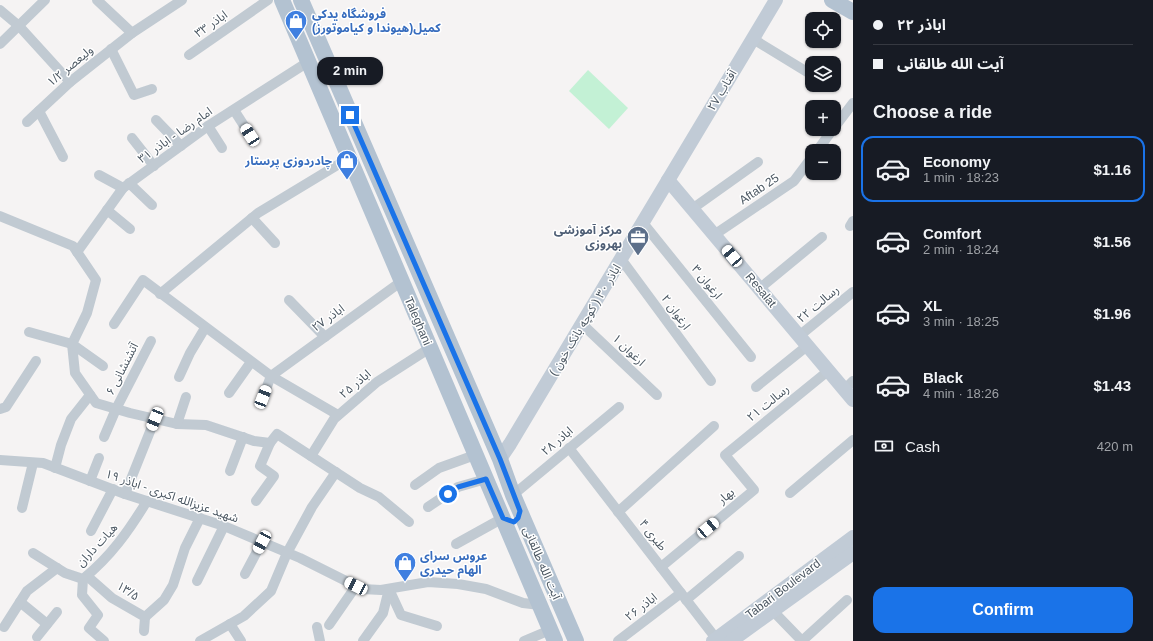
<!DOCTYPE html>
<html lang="en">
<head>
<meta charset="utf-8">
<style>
	:root { --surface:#171b24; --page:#242831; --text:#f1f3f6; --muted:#9ea1a6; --line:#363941; --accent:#1a73e8 }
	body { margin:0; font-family:Arial,"Noto Sans Arabic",sans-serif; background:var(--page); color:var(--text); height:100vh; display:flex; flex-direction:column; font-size:15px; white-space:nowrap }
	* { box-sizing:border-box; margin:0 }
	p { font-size:13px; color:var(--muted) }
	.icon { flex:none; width:22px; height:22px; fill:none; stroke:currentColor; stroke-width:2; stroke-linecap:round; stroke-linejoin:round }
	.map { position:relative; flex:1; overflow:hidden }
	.sheet { display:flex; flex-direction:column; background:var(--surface); width:300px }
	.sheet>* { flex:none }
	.hud { display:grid; align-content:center; height:88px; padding:0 20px; background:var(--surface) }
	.controls { position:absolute; left:805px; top:12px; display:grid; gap:8px }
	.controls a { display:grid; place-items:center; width:36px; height:36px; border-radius:8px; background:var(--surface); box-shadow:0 1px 3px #0004; font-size:20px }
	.end { position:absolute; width:18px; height:18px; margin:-9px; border:5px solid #1a73e8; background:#fff; box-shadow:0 0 0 2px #fff }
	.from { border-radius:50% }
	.bubble { position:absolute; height:28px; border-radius:12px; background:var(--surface); box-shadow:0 1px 3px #0004; font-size:13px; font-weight:600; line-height:28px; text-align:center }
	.car { position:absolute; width:12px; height:24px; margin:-12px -6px; border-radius:5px; box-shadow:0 0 3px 1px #0007; background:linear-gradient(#fff 24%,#345 0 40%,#fff 0 76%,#345 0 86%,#fff 0) }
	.hud b { display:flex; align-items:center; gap:14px; height:38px; font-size:15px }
	.hud b+b { border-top:1px solid var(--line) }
	.hud i { width:10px; height:10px; background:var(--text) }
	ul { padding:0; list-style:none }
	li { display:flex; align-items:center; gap:12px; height:66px; margin:0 8px 6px; padding:0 12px; border:2px solid transparent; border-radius:12px }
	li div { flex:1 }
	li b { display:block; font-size:15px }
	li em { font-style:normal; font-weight:600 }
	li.on { border-color:var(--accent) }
	li>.icon { width:36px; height:36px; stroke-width:1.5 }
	h2 { padding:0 20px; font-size:18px; line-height:48px }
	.pay { display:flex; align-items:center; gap:10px; height:44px; padding:0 20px; font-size:15px }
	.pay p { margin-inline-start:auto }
	.action { display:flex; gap:8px; margin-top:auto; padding:8px 20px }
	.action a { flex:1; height:46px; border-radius:12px; background:var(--accent); color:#fff; font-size:16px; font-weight:600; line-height:46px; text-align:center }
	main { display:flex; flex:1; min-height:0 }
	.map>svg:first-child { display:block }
	.green { fill:#c3f1d5 }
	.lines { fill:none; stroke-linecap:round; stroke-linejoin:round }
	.street { stroke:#c1cad2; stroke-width:10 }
	.secondary { stroke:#c1cbd6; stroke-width:14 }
	.primary { stroke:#b3c2d1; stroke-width:16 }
	.route { stroke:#1a73e8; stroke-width:5 }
	.labels { text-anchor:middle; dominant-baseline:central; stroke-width:3; stroke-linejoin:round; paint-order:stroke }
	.shop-label { font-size:12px; font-weight:bold; fill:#366cbe; stroke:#fff; text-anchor:start }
	.street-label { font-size:12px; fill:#4a5661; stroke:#fff }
	.service-label { font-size:12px; font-weight:bold; fill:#4e5e75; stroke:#fff; text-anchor:end }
</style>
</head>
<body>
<main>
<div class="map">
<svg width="853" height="641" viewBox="0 0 853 641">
	<rect width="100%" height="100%" fill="#f5f3f3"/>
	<path class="green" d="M 588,70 L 628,108 L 609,129 L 569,91 Z"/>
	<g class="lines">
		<g class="street">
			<path d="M 97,0 L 132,33 L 182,0"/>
			<path d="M 0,10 L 19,26 L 70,82"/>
			<path d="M 753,39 L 812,75"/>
			<path d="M 0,44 L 45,0"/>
			<path d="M 111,49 L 134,95 L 152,89"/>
			<path d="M 189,55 L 268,0"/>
			<path d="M 234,110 L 250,135"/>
			<path d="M 39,111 L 63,157"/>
			<path d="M 156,120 L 181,146"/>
			<path d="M 27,122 L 70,82 L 132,33"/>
			<path d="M 208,126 L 222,148"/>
			<path d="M 834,128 L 853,103"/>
			<path d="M 132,138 L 154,166"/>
			<path d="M 817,151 L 833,129"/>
			<path d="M 99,175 L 123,188"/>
			<path d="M 129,183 L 152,205"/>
			<path d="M 692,209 L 758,162"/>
			<path d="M 107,210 L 130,229"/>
			<path d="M 0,216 L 73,246 L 96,280 L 87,313 L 72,344 L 75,373 L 96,403 L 130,413 L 177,424 L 206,425 L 254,441 L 270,443 L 277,434 L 360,488 L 379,497 L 409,522"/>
			<path d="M 252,218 L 275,243"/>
			<path d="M 643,223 L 751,357"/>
			<path d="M 850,226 L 853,221"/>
			<path d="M 714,235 L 794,181 L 812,157"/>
			<path d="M 77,252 L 123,188 L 208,126 L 308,62"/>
			<path d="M 621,259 L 711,381"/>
			<path d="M 759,289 L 822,237"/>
			<path d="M 160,294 L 258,213 L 349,158"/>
			<path d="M 289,300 L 325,337"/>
			<path d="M 114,324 L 143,280 L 271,376 L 338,415"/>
			<path d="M 582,324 L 657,395"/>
			<path d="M 29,332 L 72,344 L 103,366"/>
			<path d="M 799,336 L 853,292"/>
			<path d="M 179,377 L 190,353 L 205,328"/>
			<path d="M 756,387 L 807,346"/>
			<path d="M 844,390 L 853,381"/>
			<path d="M 229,393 L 251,362"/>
			<path d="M 263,397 L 271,376 L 402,281"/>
			<path d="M 0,409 L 6,407 L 36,361"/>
			<path d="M 177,424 L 186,397"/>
			<path d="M 104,437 L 116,409 L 151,341"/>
			<path d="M 569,448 L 718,641"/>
			<path d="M 311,456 L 334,419 L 377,382 L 430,348"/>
			<path d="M 0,460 L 43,463 L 125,494 L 224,526 L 300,558 L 362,589 L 381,590 L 428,582 L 458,584 L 486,589 L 523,603 L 540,605"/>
			<path d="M 55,468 L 61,445 L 71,419 L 90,395"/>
			<path d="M 230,471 L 243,437"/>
			<path d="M 90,481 L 99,458"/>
			<path d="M 415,485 L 439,468 L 475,455"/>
			<path d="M 790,493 L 853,440"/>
			<path d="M 125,494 L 155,419"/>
			<path d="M 513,495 L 619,407"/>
			<path d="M 256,501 L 274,476 L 260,466 L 270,443"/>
			<path d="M 428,507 L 458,487 L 486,479"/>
			<path d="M 22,508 L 33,463"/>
			<path d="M 618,512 L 714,426"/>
			<path d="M 91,531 L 113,489"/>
			<path d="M 456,544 L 503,518"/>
			<path d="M 33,553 L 65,573 L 83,579 C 111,556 128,532 147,501"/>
			<path d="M 661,567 L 754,490 L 725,455 L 828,371"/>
			<path d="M 245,574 L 262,542"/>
			<path d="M 87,576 L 112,598 L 145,617 L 144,631"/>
			<path d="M 83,579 L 82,595 L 98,615 L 89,628 L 104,641"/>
			<path d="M 197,581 L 224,526"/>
			<path d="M 389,589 L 401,615 L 437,626"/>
			<path d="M 686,600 L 739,556"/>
			<path d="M 20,602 L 47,624"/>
			<path d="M 773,611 L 802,641"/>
			<path d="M 145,617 L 164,600 L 173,585 L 185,548 L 200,518"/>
			<path d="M 230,624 L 241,641"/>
			<path d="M 329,625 L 356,586"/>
			<path d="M 4,627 L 27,591 L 57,568"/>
			<path d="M 317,627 L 320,641"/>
			<path d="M 37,637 L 57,612"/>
			<path d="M 200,641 L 244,616 L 271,591 L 287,553 L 312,507 L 336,472"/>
			<path d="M 363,641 L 383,613 L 389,589"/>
			<path d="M 524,641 L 550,630"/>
			<path d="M 618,641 L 681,593"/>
			<path d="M 802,641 L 847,600"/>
		</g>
		<g class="secondary">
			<path d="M 668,180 L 853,400"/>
			<path d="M 500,459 L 510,444 L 776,0"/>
			<path d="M 713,641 L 853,537"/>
			<path d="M 731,641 L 853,553"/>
		</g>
		<g class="primary">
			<path d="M 282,0 L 555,641"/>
			<path d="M 301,0 L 500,459 L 513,495 L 576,641"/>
			<path d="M 832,0 L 853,12"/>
		</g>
	</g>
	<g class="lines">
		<path class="route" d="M 350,115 L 500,459 L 520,511 L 518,518 L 514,522 L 503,518 L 486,479 L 458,487 L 448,494"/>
	</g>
	<defs>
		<g id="shop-pin" transform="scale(1.15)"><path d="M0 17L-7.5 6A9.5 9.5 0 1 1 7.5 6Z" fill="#3f7fe0" stroke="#fff"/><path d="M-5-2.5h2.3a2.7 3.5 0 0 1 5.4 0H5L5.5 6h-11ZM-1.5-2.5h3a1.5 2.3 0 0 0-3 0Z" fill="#fff"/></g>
		<g id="office-pin" transform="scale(1.15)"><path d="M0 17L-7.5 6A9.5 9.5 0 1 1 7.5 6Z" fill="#5c6f8a" stroke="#fff"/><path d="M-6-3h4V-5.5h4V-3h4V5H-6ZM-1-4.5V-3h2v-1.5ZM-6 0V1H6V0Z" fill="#fff"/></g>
	</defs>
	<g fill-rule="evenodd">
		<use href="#shop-pin" x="296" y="21"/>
		<use href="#shop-pin" x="347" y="161"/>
		<use href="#office-pin" x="638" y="237"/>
		<use href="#shop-pin" x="405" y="563"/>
	</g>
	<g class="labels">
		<g class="shop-label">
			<text x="312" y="14">فروشگاه يدكي<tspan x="312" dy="14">كميل(هیوندا و کیاموتورز)</tspan></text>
			<text x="332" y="161" text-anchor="end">چادردوزی پرستار</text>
			<text x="420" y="556">عروس سرای<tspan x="420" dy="14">الهام حیدری</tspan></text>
		</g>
		<g class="street-label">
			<text transform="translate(211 24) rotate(-35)">اباذر ۳۳</text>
			<text transform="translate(70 66) rotate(-40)">ولیعصر ۱/۲</text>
			<text transform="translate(722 90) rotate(-59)">آفتاب ۲۷</text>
			<text transform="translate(175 135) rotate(-35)">امام رضا - اباذر ۳۱</text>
			<text transform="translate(759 189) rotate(-34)">Aftab 25</text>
			<text transform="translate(707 282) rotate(51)">ارغوان ۳</text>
			<text transform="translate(761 290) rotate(50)">Resalat</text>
			<text transform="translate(818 304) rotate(-40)">رسالت ۲۲</text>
			<text transform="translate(676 312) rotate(54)">ارغوان ۲</text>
			<text transform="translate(328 318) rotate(-36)">اباذر ۲۷</text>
			<text transform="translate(585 320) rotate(-59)">اباذر ۳۰ ( کوچه بانک خون )</text>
			<text transform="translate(418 321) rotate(67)">Taleghani</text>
			<text transform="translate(629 350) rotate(44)">ارغوان ۱</text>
			<text transform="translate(122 369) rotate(-63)">آتشنشانی ۶</text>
			<text transform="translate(355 384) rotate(-40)">اباذر ۲۵</text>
			<text transform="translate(768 403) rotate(-39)">رسالت ۲۱</text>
			<text transform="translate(557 441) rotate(-40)">اباذر ۲۸</text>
			<text transform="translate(172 496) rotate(19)">شهید عزیزالله اکبری - اباذر ۱۹</text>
			<text transform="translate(726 496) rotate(-40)">بهار</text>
			<text transform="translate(653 535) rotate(52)">طبری ۴</text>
			<text transform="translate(97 545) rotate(-47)">هیات داران</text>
			<text transform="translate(542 563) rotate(67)">آیت الله طالقانی</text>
			<text transform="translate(783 589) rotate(-37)">Tabari Boulevard</text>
			<text transform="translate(128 591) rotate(33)">۱۳/۵</text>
			<text transform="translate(641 607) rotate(-38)">اباذر ۲۶</text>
		</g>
		<g class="service-label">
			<text x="622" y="230">مرکز آموزشی<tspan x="622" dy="14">بهروزی</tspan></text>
		</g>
	</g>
</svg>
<div class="controls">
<a><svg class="icon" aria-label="locate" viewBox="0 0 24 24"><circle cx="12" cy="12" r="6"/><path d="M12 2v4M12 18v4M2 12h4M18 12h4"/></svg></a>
<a><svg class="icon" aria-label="layers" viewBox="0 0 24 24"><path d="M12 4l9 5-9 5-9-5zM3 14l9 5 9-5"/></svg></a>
<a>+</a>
<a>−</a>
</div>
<i class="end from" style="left:448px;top:494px"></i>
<i class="end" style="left:350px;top:115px"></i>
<div class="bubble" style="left:317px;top:57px;width:66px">2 min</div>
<i class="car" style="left:250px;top:135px;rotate:327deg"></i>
<i class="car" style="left:732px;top:256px;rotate:320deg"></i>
<i class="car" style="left:263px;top:397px;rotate:21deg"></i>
<i class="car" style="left:155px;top:419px;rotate:202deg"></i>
<i class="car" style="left:708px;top:528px;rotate:50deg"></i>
<i class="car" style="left:262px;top:542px;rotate:208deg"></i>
<i class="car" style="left:356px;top:586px;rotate:296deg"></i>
</div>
<section class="sheet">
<div class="hud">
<b><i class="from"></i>اباذر ۲۲</b>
<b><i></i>آیت الله طالقانی</b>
</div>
<h2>Choose a ride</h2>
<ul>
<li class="on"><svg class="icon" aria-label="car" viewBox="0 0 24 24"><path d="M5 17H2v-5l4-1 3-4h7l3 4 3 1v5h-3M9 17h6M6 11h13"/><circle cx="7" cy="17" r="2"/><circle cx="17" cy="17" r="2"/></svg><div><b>Economy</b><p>1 min · 18:23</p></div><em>$1.16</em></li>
<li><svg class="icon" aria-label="car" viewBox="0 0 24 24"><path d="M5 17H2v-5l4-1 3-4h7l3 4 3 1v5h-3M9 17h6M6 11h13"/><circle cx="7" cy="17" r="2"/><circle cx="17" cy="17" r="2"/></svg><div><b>Comfort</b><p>2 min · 18:24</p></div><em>$1.56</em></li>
<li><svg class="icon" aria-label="car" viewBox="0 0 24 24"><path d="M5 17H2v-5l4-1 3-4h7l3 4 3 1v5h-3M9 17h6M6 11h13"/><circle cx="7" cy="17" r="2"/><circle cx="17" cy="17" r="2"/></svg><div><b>XL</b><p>3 min · 18:25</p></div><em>$1.96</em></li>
<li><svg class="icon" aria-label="car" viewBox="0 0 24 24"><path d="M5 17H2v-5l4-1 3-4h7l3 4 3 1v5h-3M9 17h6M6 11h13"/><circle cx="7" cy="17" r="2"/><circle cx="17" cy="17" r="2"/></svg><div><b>Black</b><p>4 min · 18:26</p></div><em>$1.43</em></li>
</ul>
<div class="pay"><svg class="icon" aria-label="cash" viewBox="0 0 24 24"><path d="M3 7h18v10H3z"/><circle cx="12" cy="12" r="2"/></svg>Cash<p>420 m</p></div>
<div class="action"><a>Confirm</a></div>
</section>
</main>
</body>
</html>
